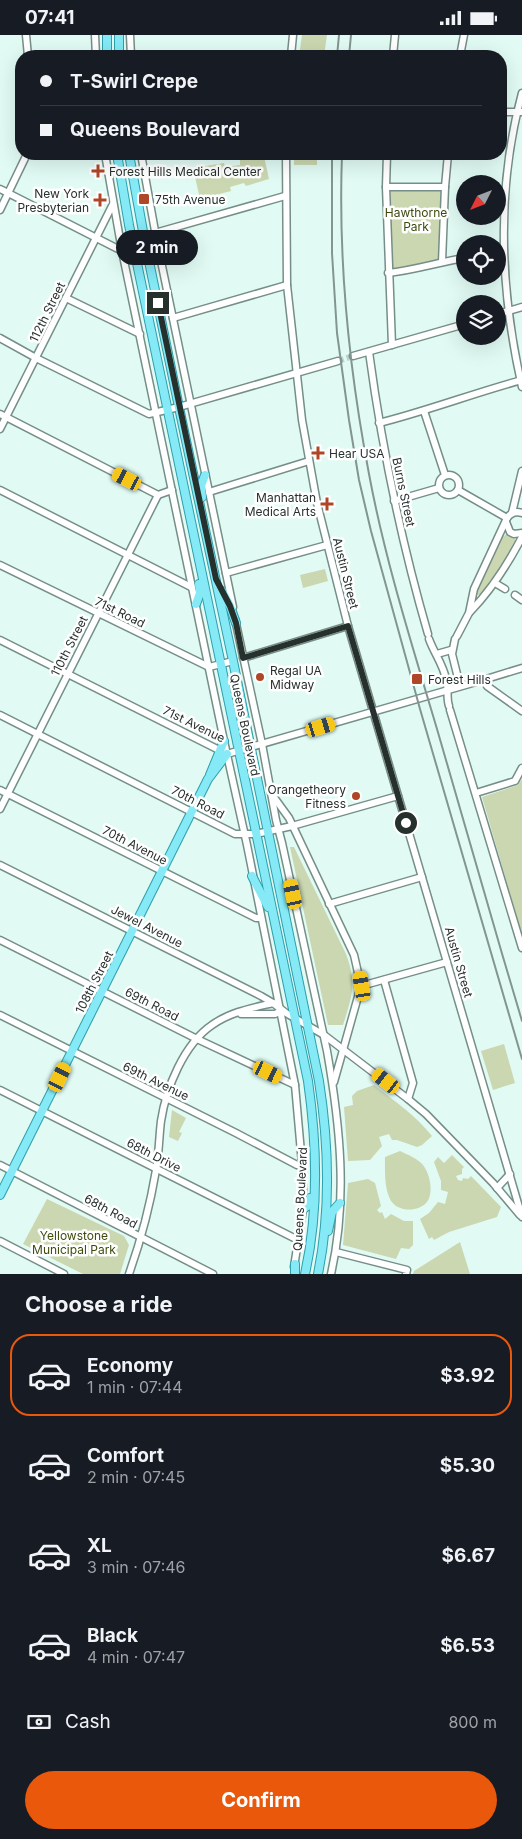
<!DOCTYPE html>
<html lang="en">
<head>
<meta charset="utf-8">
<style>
	:root { --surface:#171b24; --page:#20242c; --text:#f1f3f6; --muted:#9ea1a6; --line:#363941; --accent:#ea580c }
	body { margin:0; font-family:Inter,sans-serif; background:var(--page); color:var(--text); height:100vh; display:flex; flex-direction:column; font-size:19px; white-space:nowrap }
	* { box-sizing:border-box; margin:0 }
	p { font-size:16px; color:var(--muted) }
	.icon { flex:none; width:28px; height:28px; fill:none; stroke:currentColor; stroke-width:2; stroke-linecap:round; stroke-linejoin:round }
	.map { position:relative; height:1239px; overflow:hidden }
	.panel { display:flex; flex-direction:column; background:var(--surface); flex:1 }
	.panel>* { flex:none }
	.hud { position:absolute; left:15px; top:15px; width:492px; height:110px; border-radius:20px; box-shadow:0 5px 20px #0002; display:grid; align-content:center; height:110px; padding:0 25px; background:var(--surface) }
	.needle { width:32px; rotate:228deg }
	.tools { position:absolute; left:456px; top:140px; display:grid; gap:10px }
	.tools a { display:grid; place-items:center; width:50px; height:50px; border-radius:50%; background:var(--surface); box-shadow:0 5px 20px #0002; font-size:25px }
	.end { position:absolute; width:22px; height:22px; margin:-11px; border:6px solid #26302d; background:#fff; box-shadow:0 0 0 2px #fff }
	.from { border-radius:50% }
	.bubble { position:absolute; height:35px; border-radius:18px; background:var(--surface); box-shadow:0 5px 20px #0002; font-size:16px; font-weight:700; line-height:35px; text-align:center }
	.car { position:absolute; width:15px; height:30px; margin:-15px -8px; border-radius:6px; box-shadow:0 0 4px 1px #0007; background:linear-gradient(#f5c518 24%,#345 0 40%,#f5c518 0 76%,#345 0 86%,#f5c518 0) }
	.hud b { display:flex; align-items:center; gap:18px; height:48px; font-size:19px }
	.hud b+b { border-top:1px solid var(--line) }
	.hud i { width:12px; height:12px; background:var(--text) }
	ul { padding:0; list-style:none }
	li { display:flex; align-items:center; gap:15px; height:82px; margin:0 10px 8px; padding:0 15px; border:2px solid transparent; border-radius:20px }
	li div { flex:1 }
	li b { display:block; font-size:19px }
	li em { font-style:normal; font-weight:700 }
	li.active { border-color:var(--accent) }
	li>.icon { width:45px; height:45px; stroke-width:1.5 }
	h2 { padding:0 25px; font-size:22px; line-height:60px }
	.pay { display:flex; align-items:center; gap:12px; height:55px; padding:0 25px; font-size:19px }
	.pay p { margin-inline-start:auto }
	.action { display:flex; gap:10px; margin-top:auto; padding:10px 25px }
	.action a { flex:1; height:58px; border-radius:30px; background:var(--accent); color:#fff; font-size:20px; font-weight:700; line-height:58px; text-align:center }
	.status { display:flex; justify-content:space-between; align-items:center; height:35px; padding:0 25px; background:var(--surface); direction:ltr }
	.status svg { height:14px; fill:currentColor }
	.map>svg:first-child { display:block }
	.green { fill:#cad7b0 }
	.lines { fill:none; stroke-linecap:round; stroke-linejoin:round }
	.minor-tunnel { stroke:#bcd2cc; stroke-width:6; stroke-dasharray:6 3; stroke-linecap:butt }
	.minor-casing { stroke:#768e88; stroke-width:9 }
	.major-casing { stroke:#2e9fac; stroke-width:10 }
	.minor { stroke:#fff; stroke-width:6 }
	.major { stroke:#85e9f6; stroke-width:8 }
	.rail { stroke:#839590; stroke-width:2 }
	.route { stroke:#26302d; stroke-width:6 }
	.poi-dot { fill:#af4627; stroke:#fff; stroke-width:2 }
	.labels { text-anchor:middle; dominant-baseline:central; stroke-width:5; stroke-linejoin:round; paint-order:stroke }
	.poi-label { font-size:12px; fill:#26302d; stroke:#fff; text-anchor:start }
	.park-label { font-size:12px; fill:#3c4b0d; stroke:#fff }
	.street-label { font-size:12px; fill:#26302d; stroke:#fff }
</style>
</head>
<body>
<div class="status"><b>07:41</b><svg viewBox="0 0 49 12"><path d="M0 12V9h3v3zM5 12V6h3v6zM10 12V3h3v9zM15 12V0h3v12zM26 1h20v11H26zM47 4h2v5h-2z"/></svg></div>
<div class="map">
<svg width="522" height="1239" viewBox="0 0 522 1239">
	<rect width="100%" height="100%" fill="#e1fbf4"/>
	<g class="green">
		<path d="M 302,0 L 327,0 L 324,21 L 299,21 Z"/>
		<rect x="294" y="119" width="23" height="11"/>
		<path d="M 264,121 L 269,144 L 246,151 L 244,148 L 230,152 L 231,156 L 200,164 L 193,133 L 224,128 L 225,132 L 240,130 L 240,125 Z"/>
		<path d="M 391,154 L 439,154 L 442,155 L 440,225 L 427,230 L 393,234 L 391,233 L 390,156 Z"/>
		<path d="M 507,499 L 515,504 L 515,508 L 482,561 L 476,559 L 477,554 L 502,502 Z"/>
		<path d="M 325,534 L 328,546 L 303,553 L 300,540 Z"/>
		<path d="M 522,744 L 522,900 L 482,762 L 518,750 Z"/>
		<path d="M 290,812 L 294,812 L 346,919 C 357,948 352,962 343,990 L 328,990 Z"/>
		<path d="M 504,1009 L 515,1048 L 493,1055 L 481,1016 Z"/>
		<path d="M 374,1050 C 395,1066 416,1081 432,1101 L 422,1110 L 417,1112 L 397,1105 L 392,1105 L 389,1099 L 379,1102 L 382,1111 L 370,1125 L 348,1126 L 344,1072 L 353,1070 L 352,1061 L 357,1056 Z"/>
		<path d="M 172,1075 L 186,1083 L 179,1097 L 182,1098 L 178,1106 L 169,1102 Z"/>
		<path d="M 400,1116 C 408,1120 417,1123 423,1130 C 430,1139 434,1158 427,1167 C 418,1178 396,1177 390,1164 C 384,1152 385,1135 385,1122 Z"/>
		<path d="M 452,1120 L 464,1132 L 462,1134 L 462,1139 L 456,1141 L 458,1145 L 462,1146 L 463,1143 L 468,1144 L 471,1141 L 501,1172 L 497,1182 L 449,1197 L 434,1205 L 432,1202 L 429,1204 L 420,1184 L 429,1178 L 438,1167 L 445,1169 L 448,1157 L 441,1155 L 441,1146 L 434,1127 L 438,1122 L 444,1128 Z"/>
		<path d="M 368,1144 L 375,1148 L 381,1171 L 377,1175 L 380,1178 L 382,1177 L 385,1184 L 391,1179 L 404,1186 L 413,1186 L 413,1210 L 409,1214 L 401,1213 L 396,1224 L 343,1210 L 348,1148 Z"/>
		<path d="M 47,1164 L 124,1201 L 129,1210 L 120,1239 L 83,1239 L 23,1209 Z"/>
		<path d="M 460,1207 L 470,1239 L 413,1239 L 414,1236 Z"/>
	</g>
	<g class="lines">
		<path class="minor-tunnel" d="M 338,326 L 353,321"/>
		<g class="minor-casing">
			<g id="minor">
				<path d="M 26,0 L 28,21"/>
				<path d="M 95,0 L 96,21"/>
				<path d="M 130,0 L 131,21"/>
				<path d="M 291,21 L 293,0"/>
				<path d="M 393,21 L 395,0"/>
				<path d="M 460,21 L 464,0"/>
				<path d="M 522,58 C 496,154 500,255 522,352"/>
				<path d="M 501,77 L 522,77"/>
				<path d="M 105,119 L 122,216 L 224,706 L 247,810 L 295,1050 L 303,1140 L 303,1174 L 294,1232"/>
				<path d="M 141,119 L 157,207 L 233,572"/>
				<path d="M 286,119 L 287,250 L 302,385 L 317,468 L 348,591 L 522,1182"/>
				<path d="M 387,119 L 386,152 L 392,310"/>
				<path d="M 141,121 L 156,119"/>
				<path d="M 386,152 L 445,152"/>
				<path d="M 0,154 L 122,216"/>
				<path d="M 0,175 L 27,119"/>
				<path d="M 155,198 L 285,161"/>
				<path d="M 442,227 L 445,152 L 448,119"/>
				<path d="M 388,238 C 415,235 439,227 465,223"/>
				<path d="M 66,263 L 140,299"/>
				<path d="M 498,279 L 522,272"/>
				<path d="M 173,283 L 287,250"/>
				<path d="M 0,303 L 36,323 L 149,379 L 179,372 L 338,326"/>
				<path d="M 369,317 C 382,413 401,506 428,599"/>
				<path d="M 353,321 L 465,289"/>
				<path d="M 424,376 L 445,440"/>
				<path d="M 0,379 L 158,460 L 172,455"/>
				<path d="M 379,388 C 427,376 474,358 522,345"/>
				<path d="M 0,394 L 113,169"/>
				<circle cx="449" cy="450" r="10"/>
				<path d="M 0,455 L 191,552"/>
				<path d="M 458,455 L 507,483"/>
				<path d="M 209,457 L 309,426"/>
				<path d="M 394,466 L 439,453"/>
				<path d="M 512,478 L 522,436"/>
				<path d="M 506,487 L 510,497 L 514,499 L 522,498"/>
				<path d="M 0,530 L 209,632 L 233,626"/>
				<path d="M 226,538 L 327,510"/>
				<path d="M 495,548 L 505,554"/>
				<path d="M 515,560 L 522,565"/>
				<path d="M 470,577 C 491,555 508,529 522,502"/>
				<path d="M 235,584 L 262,709 L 276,785 L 282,808 L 327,1016 C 340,1090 348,1164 331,1239"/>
				<path d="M 457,601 L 469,578 L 474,554 L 507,483 C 511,477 516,476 522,478"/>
				<path d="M 429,604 C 434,618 443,629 446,644 C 449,653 446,662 449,671"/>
				<path d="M 455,604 L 452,619 L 460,651"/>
				<path d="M 0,605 L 227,719 L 476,647"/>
				<path d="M 437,619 L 451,615"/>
				<path d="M 243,623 L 348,591"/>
				<path d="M 485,644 L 487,651 L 522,676"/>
				<path d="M 483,645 L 522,633"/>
				<path d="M 450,675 L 522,913"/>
				<path d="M 0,680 L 235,799 L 256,799 L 292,791 L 398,761"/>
				<path d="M 0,755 L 256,883 L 261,883"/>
				<path d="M 476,758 L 515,746 L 522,733"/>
				<path d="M 273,761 L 289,783 L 354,920 L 361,951 L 334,1047"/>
				<path d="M 0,774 L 158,460"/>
				<path d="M 0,830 L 261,961 L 273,968 L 286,978 L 324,1000 L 408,1064 L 426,1079 L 493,1148 L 520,1180"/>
				<path d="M 329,869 L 422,842"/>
				<path d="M 0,905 L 197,1004 L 295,1050"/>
				<path d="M 384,945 L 413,1048 L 408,1064"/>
				<path d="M 361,951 L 447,927"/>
				<path d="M 241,979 L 275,979 L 281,976"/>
				<path d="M 0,980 L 236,1098 L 297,1130 L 302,1131"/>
				<path d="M 0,1055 L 298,1205"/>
				<path d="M 0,1130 L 213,1239"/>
				<path d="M 497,1153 L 510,1139"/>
				<path d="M 0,1206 L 64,1239"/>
				<path d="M 336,1217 L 407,1235 L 406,1239"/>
				<path d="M 129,1239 C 141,1205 150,1171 156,1135 C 159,1119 159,1102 161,1086 C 166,1053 184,1009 212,990 C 230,977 252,973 273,968"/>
			</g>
		</g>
		<g class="major-casing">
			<g id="major">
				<path d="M 107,0 L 107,21"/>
				<path d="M 119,0 L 119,21"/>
				<path d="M 117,119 L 129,190 L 308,1046 C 317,1109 319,1176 305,1239"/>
				<path d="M 129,119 L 144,202 L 181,382 L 233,626 L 319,1046 C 329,1110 331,1175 318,1239"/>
				<path d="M 202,462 L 201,451 L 205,440"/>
				<path d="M 222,556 L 230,571 L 236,588"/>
				<path d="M 196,569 L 200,558 L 199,549"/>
				<path d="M 210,740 L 224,706"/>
				<path d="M 252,841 L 268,872"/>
				<path d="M 0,1160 L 208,744 L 227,719"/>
				<path d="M 303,1174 L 309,1170 L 310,1163"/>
				<path d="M 328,1196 L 332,1177 L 340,1168"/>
				<path d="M 295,1229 L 295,1239"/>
			</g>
		</g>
		<use href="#minor" class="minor"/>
		<use href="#major" class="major"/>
		<g class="rail">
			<path d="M 337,21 L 339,0"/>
			<path d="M 349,21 L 351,0"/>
			<path d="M 332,119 L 332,218 L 337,298 L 349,385 L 359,445 L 371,496 L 420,674 L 522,1024"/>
			<path d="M 342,119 C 338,226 349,334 369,439 C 385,525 412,610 437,694 C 465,792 493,889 522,986"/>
		</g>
	</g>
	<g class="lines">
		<path class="route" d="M 158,268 L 216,544 L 230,571 L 236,588 L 243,623 L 348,591 L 406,788"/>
	</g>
	<g class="poi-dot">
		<path d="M95.5 128.5h5v5h5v5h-5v5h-5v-5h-5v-5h5z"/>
		<rect x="138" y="158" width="12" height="12" rx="2.5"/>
		<path d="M97.5 157.5h5v5h5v5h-5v5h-5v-5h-5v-5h5z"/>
		<path d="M315.5 410.5h5v5h5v5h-5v5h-5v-5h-5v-5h5z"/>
		<path d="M324.5 461.5h5v5h5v5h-5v5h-5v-5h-5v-5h5z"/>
		<circle cx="260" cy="642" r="5"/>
		<rect x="411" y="638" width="12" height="12" rx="2.5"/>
		<circle cx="356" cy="761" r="5"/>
	</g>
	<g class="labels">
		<g class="poi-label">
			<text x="109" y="136">Forest Hills Medical Center</text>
			<text x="89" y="158" text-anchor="end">New York<tspan x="89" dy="14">Presbyterian</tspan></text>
			<text x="155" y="164">75th Avenue</text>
			<text x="329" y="418">Hear USA</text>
			<text x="316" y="462" text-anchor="end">Manhattan<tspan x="316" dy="14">Medical Arts</tspan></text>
			<text x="270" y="635">Regal UA<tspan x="270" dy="14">Midway</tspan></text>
			<text x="428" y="644">Forest Hills</text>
			<text x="346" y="754" text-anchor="end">Orangetheory<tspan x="346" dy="14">Fitness</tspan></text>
		</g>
		<g class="park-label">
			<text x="416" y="177">Hawthorne<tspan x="416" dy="14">Park</tspan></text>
			<text x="74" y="1200">Yellowstone<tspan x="74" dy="14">Municipal Park</tspan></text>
		</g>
		<g class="street-label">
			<text transform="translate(47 277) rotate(-64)">112th Street</text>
			<text transform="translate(404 457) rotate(78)">Burns Street</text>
			<text transform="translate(346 538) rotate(76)">Austin Street</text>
			<text transform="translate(120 577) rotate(26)">71st Road</text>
			<text transform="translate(69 611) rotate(-63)">110th Street</text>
			<text transform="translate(194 689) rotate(26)">71st Avenue</text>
			<text transform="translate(245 690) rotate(78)">Queens Boulevard</text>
			<text transform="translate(198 767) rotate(27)">70th Road</text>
			<text transform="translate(135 810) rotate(27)">70th Avenue</text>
			<text transform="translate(147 891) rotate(27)">Jewel Avenue</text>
			<text transform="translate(459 927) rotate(74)">Austin Street</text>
			<text transform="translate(94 947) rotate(-63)">108th Street</text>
			<text transform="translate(152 969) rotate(27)">69th Road</text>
			<text transform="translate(156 1046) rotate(26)">69th Avenue</text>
			<text transform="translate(154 1120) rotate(27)">68th Drive</text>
			<text transform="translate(300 1164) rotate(-87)">Queens Boulevard</text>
			<text transform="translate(111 1176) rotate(28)">68th Road</text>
		</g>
	</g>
</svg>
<div class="tools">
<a><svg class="needle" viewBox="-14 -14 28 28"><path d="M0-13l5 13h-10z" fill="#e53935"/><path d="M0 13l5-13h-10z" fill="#9ea1a6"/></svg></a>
<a><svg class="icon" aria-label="locate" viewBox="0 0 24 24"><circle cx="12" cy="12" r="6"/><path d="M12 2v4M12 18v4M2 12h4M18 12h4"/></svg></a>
<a><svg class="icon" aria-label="layers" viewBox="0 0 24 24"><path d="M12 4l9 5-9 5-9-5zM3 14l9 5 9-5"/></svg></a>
</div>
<i class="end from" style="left:406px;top:788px"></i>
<i class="end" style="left:158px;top:268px"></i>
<div class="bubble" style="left:116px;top:195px;width:82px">2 min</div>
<i class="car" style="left:127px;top:444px;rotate:297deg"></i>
<i class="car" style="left:321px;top:692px;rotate:73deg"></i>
<i class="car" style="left:293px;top:859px;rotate:348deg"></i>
<i class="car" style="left:362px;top:951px;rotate:350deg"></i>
<i class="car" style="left:268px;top:1037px;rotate:116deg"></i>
<i class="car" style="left:60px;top:1042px;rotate:26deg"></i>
<i class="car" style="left:386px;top:1046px;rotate:308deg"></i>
<div class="hud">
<b><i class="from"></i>T-Swirl Crepe</b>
<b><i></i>Queens Boulevard</b>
</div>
</div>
<section class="panel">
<h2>Choose a ride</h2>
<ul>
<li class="active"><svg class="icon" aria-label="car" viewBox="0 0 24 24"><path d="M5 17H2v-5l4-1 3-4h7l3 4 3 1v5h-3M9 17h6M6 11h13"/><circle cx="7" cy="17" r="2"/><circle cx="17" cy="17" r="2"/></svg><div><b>Economy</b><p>1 min · 07:44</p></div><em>$3.92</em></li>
<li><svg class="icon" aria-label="car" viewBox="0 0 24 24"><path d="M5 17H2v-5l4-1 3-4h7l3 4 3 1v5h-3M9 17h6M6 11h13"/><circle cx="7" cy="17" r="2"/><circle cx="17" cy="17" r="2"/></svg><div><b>Comfort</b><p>2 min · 07:45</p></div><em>$5.30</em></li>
<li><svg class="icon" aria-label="car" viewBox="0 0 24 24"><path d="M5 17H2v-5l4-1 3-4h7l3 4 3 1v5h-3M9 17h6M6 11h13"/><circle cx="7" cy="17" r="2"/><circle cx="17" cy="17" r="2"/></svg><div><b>XL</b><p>3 min · 07:46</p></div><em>$6.67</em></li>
<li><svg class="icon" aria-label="car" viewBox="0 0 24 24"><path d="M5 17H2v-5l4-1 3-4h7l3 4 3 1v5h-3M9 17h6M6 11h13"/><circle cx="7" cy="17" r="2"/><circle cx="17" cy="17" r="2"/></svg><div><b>Black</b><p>4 min · 07:47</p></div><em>$6.53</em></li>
</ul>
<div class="pay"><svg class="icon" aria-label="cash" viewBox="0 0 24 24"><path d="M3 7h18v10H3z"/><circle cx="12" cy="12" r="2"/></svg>Cash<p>800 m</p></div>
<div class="action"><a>Confirm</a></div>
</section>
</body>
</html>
